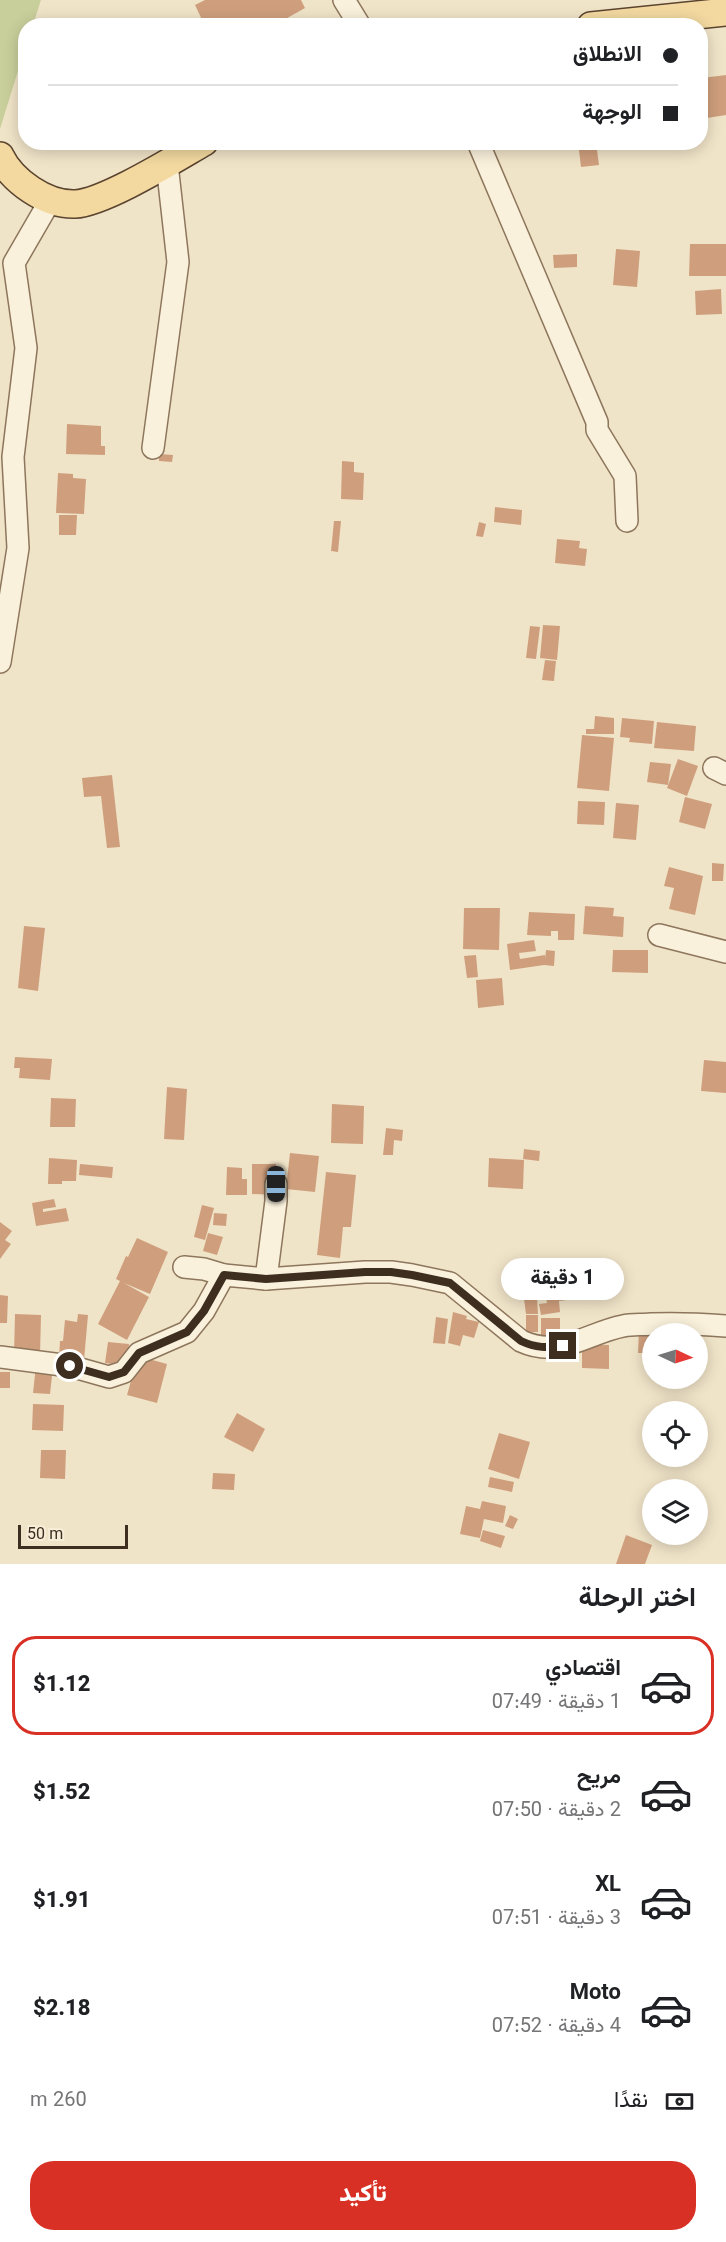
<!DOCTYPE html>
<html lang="ar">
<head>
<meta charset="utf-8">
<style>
	:root { --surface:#fff; --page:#f6f6f6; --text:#202124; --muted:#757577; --line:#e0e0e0; --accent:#d93025 }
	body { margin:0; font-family:Georgia,Vazirmatn,serif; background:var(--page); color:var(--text); direction:rtl; height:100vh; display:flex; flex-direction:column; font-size:22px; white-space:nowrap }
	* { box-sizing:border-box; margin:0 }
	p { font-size:20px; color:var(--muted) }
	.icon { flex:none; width:33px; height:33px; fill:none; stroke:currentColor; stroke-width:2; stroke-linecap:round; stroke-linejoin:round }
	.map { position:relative; height:1564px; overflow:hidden; direction:ltr }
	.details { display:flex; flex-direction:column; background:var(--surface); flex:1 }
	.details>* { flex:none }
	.banner { position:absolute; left:18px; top:18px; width:690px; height:132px; border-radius:24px; box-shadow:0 3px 15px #0003; direction:rtl; display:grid; align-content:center; height:132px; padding:0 30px; background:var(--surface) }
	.needle { width:39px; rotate:94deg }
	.controls { position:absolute; left:642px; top:1323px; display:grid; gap:12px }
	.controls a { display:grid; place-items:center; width:66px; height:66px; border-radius:50%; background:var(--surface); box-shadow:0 3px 15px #0003; font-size:30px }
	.scale { position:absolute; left:18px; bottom:15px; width:110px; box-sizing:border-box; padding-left:6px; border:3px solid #3d2e20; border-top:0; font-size:16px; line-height:21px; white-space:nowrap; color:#3d2e20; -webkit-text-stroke:4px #f7eed8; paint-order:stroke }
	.end { position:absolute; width:27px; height:27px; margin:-14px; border:8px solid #3d2e20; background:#fff; box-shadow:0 0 0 3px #fff }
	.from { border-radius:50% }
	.bubble { position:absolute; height:42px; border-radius:21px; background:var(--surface); box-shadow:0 3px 15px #0003; font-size:20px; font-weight:800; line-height:42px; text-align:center; direction:rtl }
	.car { position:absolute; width:18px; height:36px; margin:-18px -9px; border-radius:8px; box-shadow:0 0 4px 2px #0007; background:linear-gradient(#222 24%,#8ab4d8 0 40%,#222 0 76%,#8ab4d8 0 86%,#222 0) }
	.banner b { display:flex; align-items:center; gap:21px; height:57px; font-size:22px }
	.banner b+b { border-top:2px solid var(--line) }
	.banner i { width:15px; height:15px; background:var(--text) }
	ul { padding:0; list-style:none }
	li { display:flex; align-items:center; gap:18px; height:99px; margin:0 12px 9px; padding:0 18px; border:3px solid transparent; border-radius:24px }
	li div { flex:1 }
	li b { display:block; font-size:22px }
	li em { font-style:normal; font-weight:800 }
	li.current { border-color:var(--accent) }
	li>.icon { width:54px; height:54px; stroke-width:1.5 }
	h2 { padding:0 30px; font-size:27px; line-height:72px }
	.pay { display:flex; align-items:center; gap:15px; height:66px; padding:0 30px; font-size:22px }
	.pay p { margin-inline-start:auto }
	.button { display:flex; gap:12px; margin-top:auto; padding:12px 30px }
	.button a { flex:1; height:69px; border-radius:24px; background:var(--accent); color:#fff; font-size:24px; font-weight:800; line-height:69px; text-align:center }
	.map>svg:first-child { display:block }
	.green { fill:#c9cf9b }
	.building { fill:#cf9f7d }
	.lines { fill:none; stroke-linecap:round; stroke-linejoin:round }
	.minor-casing { stroke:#8d765c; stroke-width:24 }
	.major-casing { stroke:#5b4430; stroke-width:30 }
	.minor { stroke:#faf1dc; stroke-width:21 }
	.major { stroke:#f3d9a0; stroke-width:27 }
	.route { stroke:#3d2e20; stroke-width:8 }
</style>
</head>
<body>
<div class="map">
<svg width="726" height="1564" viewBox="0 0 726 1564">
	<rect width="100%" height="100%" fill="#f0e4c8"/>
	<path class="green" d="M 0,0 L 41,0 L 33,25 L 26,26 L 25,48 L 0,129 Z"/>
	<g class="building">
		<path d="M 205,0 L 301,0 L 305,8 L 273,26 L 205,26 L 195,5 Z"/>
		<path d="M 726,75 L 726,115 L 707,118 L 702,78 Z"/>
		<path d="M 578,142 L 596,142 L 599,165 L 581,167 Z"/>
		<path d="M 690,244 L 726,244 L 726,276 L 689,276 Z"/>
		<path d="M 616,249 L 640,251 L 637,287 L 613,285 Z"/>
		<path d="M 577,254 L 577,267 L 554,268 L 553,255 Z"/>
		<path d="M 721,289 L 722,314 L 696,315 L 695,291 Z"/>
		<path d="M 67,424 L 101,426 L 101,446 L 105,446 L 105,455 L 66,454 Z"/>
		<path d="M 159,454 L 173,455 L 172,462 L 159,461 Z"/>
		<path d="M 342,461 L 354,462 L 354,472 L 364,473 L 363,500 L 341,499 Z"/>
		<path d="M 58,473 L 73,474 L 73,478 L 86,479 L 84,514 L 56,513 Z"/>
		<path d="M 495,507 L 522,510 L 521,525 L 494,522 Z"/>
		<path d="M 59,515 L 77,515 L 76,535 L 59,535 Z"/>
		<path d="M 334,521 L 341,521 L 338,552 L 331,551 Z"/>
		<path d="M 479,522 L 486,524 L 483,537 L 476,536 Z"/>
		<path d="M 557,539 L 580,541 L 579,548 L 587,549 L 585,566 L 555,563 Z"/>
		<path d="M 543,625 L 560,626 L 557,660 L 540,658 Z"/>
		<path d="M 530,626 L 540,627 L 536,659 L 526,658 Z"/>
		<path d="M 545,660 L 556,661 L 554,681 L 542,680 Z"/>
		<path d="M 595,716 L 614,718 L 614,734 L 586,734 L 586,729 L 594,729 Z"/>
		<path d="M 622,718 L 654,721 L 652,744 L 629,742 L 630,738 L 620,737 Z"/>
		<path d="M 657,722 L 696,726 L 694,751 L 654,748 Z"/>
		<path d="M 582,735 L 614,738 L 609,791 L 577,788 Z"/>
		<path d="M 678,759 L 698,766 L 687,796 L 667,788 Z"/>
		<path d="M 650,762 L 671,764 L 668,785 L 647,782 Z"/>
		<path d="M 112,775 L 120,847 L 107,848 L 101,796 L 84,797 L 82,778 Z"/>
		<path d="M 685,797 L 712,804 L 705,829 L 679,822 Z"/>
		<path d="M 578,801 L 605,802 L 604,825 L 577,824 Z"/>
		<path d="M 616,803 L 639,805 L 636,840 L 613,838 Z"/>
		<path d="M 712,863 L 724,864 L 723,881 L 712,881 Z"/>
		<path d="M 669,867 L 703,876 L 695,915 L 669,909 L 674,888 L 664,886 Z"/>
		<path d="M 585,906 L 614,908 L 613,916 L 624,917 L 623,937 L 583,934 Z"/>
		<path d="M 464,908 L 500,908 L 499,950 L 463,949 Z"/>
		<path d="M 529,912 L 575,914 L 574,940 L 558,940 L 558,931 L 551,931 L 551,936 L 527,935 Z"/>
		<path d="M 24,926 L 45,928 L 38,991 L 18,988 Z"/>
		<path d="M 534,940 L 536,951 L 519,953 L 520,959 L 545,955 L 545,959 L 546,950 L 555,951 L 554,966 L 544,965 L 510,970 L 507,944 Z"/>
		<path d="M 613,950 L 648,950 L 648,973 L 612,972 Z"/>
		<path d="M 476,955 L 478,977 L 467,978 L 464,956 Z"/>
		<path d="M 502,978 L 504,1005 L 478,1008 L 476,980 Z"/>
		<path d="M 15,1057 L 52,1059 L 50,1080 L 19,1078 L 20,1068 L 14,1068 Z"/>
		<path d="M 704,1060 L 726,1062 L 726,1093 L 701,1091 Z"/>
		<path d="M 167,1087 L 187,1089 L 184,1140 L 164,1139 Z"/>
		<path d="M 51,1098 L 76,1099 L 75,1127 L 50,1127 Z"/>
		<path d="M 332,1104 L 364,1106 L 363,1144 L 331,1143 Z"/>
		<path d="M 386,1128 L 403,1130 L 402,1141 L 394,1140 L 393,1155 L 383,1155 Z"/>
		<path d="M 524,1149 L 540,1151 L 539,1161 L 523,1159 Z"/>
		<path d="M 290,1153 L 319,1156 L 315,1192 L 286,1189 Z"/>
		<path d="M 49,1158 L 77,1160 L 76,1181 L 62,1181 L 62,1184 L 48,1184 Z"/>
		<path d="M 489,1158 L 524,1160 L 523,1189 L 488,1187 Z"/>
		<path d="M 80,1164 L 113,1167 L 112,1178 L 79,1175 Z"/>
		<path d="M 252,1164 L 276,1164 L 276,1195 L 252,1194 Z"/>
		<path d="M 227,1167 L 242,1168 L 242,1179 L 247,1179 L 247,1195 L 226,1195 Z"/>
		<path d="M 326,1172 L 356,1175 L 351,1227 L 343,1227 L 340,1258 L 317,1255 Z"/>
		<path d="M 54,1199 L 56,1207 L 43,1209 L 43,1212 L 66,1208 L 69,1221 L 36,1226 L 32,1203 Z"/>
		<path d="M 202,1205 L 214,1208 L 205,1240 L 194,1237 Z"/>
		<path d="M 214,1213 L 227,1214 L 226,1226 L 213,1225 Z"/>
		<path d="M 0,1222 L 12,1231 L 5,1240 L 11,1244 L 0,1259 Z"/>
		<path d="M 208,1233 L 223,1237 L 217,1255 L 203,1251 Z"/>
		<path d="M 137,1238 L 168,1252 L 150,1294 L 124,1283 L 149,1297 L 127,1340 L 98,1324 L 120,1281 L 116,1279 L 126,1256 L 128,1257 Z"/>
		<path d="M 564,1279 L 567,1300 L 559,1301 L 560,1312 L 541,1315 L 539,1304 L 547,1303 L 544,1282 Z"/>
		<path d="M 0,1295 L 8,1296 L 7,1323 L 0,1323 Z"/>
		<path d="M 537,1298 L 538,1314 L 526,1314 L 524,1299 Z"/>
		<path d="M 453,1312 L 467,1316 L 466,1319 L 479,1322 L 474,1338 L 463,1335 L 460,1346 L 448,1343 Z"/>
		<path d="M 15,1314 L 41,1315 L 40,1356 L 14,1354 Z"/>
		<path d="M 78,1314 L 88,1315 L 84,1360 L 59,1358 L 60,1341 L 63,1341 L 65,1320 L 77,1322 Z"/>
		<rect x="526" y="1315" width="12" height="17"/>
		<path d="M 436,1317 L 448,1319 L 445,1344 L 433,1343 Z"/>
		<rect x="541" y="1318" width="19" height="20"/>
		<path d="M 639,1330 L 652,1334 L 652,1353 L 638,1353 Z"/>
		<path d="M 108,1342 L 129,1344 L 127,1366 L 105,1363 Z"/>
		<path d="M 582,1344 L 609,1345 L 609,1369 L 582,1368 Z"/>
		<path d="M 138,1356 L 167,1364 L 157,1403 L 127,1395 Z"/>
		<path d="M 36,1365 L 53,1367 L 50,1394 L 33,1393 Z"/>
		<rect x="0" y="1372" width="10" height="16"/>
		<path d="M 33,1404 L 64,1405 L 63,1431 L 32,1430 Z"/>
		<path d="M 237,1413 L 265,1429 L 253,1452 L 224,1437 Z"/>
		<path d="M 499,1433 L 530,1442 L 519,1479 L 488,1469 Z"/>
		<path d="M 41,1450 L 66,1450 L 65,1479 L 40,1478 Z"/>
		<path d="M 213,1473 L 235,1474 L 234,1490 L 212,1489 Z"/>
		<path d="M 490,1477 L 514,1482 L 512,1492 L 488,1487 Z"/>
		<path d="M 482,1501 L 506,1506 L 503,1523 L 484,1519 L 480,1538 L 460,1534 L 466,1506 L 480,1509 Z"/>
		<path d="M 510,1515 L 518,1519 L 513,1529 L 505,1526 Z"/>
		<path d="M 483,1530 L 505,1536 L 501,1548 L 480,1541 Z"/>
		<path d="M 626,1535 L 652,1545 L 645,1564 L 616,1564 Z"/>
	</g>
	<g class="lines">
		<g class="minor-casing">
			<g id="minor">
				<path d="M 344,0 L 360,26"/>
				<path d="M 478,142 L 597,422 L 597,430 L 625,476 L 627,521"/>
				<path d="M 153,448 L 178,262 L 167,164"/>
				<path d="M 0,662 L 18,548 L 13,457 L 26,348 L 14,263 L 51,199"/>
				<path d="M 714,768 L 726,774"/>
				<path d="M 659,935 L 726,952"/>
				<path d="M 184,1267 L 204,1269 L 224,1275 L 266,1279 L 365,1272 L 391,1272 L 412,1275 L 450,1283 L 521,1341 C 560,1359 587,1333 623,1326 C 632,1324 642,1325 651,1324 C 677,1323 701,1324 726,1326"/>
				<path d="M 266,1279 L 276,1201 L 276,1184"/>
				<path d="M 0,1357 L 70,1366 L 109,1377 L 124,1372 L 139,1353 L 187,1332 L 204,1311 L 224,1275"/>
			</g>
		</g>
		<g class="major-casing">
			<g id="major">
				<path d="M 591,26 L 726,12"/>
				<path d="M 0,156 C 12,181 46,205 75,204 C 104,203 176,158 204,142"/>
			</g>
		</g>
		<use href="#minor" class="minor"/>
		<use href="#major" class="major"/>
	</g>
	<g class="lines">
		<path class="route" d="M 70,1366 L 109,1377 L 124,1372 L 139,1353 L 187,1332 L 204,1311 L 224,1275 L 266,1279 L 365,1272 L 391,1272 L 412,1275 L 450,1283 L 521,1341 C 536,1348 547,1348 563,1346"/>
	</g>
</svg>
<div class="controls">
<a><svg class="needle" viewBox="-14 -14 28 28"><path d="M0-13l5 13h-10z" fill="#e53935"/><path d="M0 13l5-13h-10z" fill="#757577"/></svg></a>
<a><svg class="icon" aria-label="locate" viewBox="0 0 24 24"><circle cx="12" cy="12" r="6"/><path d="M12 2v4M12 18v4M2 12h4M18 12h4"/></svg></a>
<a><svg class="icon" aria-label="layers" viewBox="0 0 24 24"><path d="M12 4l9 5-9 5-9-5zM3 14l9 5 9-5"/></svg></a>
</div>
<div class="scale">50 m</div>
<i class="end from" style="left:70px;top:1366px"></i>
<i class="end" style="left:563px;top:1346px"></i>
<div class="bubble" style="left:501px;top:1258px;width:123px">1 دقيقة</div>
<i class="car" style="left:276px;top:1184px;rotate:180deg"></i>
<div class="banner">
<b><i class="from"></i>الانطلاق</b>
<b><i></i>الوجهة</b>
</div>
</div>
<section class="details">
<h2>اختر الرحلة</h2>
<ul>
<li class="current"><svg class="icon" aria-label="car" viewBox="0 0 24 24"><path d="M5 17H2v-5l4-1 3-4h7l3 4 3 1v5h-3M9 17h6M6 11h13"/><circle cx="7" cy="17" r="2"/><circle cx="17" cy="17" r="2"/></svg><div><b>اقتصادي</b><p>1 دقيقة · 07:49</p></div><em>$1.12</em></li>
<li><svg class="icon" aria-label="car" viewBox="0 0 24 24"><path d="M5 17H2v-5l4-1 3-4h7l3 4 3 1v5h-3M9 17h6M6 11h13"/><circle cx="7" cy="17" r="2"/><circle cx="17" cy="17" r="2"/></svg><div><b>مريح</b><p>2 دقيقة · 07:50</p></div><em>$1.52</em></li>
<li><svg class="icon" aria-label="car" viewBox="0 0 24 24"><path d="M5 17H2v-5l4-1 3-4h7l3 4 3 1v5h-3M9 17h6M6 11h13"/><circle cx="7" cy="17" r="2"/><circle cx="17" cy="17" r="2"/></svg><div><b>XL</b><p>3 دقيقة · 07:51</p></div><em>$1.91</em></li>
<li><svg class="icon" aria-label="car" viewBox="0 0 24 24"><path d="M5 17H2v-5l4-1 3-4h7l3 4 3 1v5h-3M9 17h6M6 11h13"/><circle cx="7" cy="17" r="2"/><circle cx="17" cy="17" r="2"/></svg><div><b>Moto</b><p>4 دقيقة · 07:52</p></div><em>$2.18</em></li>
</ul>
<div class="pay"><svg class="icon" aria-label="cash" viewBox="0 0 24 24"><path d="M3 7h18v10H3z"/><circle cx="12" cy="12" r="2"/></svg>نقدًا<p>260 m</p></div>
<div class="button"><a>تأكيد</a></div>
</section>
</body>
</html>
